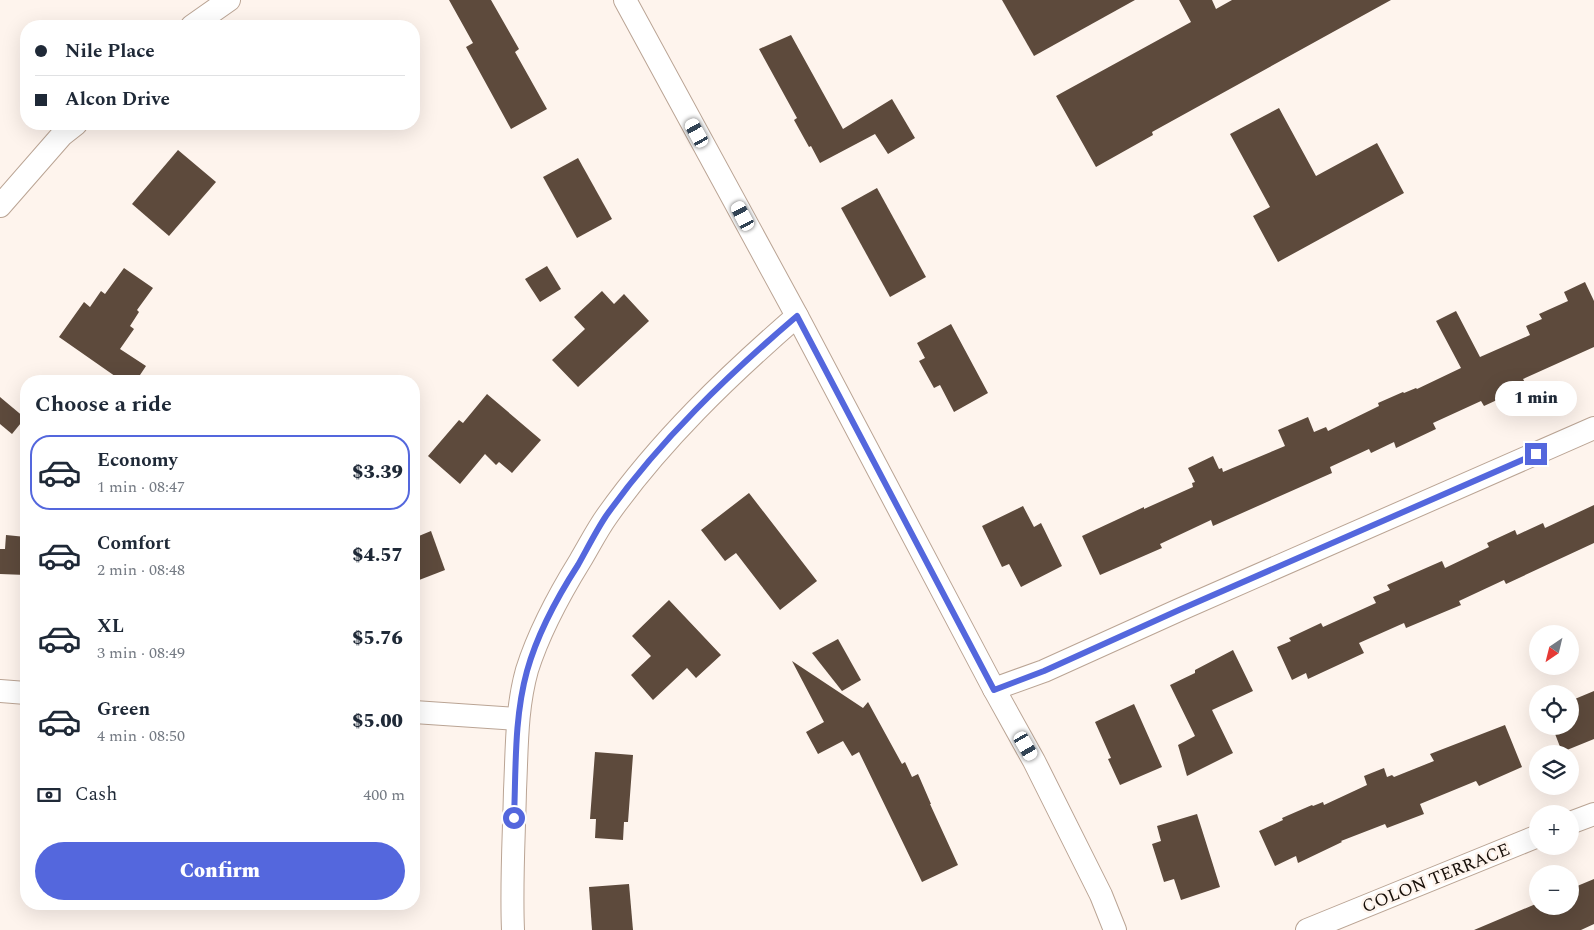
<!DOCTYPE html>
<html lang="en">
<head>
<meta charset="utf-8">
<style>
	:root { --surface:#fff; --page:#f6f6f7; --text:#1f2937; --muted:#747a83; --line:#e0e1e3; --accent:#5467dd }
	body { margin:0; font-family:Spectral,serif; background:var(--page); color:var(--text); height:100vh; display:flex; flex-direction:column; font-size:19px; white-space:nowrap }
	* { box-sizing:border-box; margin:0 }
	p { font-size:16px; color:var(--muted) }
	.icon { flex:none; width:28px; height:28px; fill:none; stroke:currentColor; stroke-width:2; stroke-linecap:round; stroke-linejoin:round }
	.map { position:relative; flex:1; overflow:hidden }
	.drawer { position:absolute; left:20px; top:375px; width:400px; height:535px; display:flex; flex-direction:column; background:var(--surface); border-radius:20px; box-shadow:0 5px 20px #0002 }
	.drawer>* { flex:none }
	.hud { position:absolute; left:20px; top:20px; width:400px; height:110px; border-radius:20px; box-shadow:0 5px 20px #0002; display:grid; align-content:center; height:110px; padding:0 15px; background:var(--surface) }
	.needle { width:32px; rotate:215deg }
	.controls { position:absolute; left:1529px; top:625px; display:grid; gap:10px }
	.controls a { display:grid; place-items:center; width:50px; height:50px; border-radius:50%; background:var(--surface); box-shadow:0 5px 20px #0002; font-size:25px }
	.end { position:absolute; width:22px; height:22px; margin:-11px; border:6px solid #5467dd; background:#fff; box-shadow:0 0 0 2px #fff }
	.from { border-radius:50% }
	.bubble { position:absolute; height:35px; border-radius:18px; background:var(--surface); box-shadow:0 5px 20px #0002; font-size:16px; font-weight:800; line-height:35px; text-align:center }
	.car { position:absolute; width:15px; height:30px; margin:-15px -8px; border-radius:6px; box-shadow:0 0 4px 1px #0007; background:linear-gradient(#fff 24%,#345 0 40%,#fff 0 76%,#345 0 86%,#fff 0) }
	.hud b { display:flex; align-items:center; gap:18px; height:48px; font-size:19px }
	.hud b+b { border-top:1px solid var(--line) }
	.hud i { width:12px; height:12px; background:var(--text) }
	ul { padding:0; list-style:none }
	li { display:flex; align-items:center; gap:15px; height:75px; margin:0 10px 8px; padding:0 5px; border:2px solid transparent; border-radius:20px }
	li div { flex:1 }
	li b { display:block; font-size:19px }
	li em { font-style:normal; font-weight:800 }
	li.on { border-color:var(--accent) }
	li>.icon { width:45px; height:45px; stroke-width:1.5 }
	h2 { padding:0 15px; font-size:22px; line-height:60px }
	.pay { display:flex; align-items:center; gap:12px; height:55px; padding:0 15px; font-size:19px }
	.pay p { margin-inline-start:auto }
	.action { display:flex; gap:10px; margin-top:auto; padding:10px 15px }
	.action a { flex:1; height:58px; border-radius:30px; background:var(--accent); color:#fff; font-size:20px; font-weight:800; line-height:58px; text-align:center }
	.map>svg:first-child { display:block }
	.building { fill:#5d4a3c }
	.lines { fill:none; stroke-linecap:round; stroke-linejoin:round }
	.minor-casing { stroke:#baa494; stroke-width:24 }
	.minor { stroke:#fff; stroke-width:22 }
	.route { stroke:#5467dd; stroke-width:6 }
	.labels { text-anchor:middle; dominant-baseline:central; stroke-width:5; stroke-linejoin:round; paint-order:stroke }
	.street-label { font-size:18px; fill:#160e08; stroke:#fef4ed }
</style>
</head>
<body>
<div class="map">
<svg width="1594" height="930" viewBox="0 0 1594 930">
	<rect width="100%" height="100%" fill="#fef4ed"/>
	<g class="building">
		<path d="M 449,0 L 491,0 L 519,49 L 515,52 L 547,109 L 511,129 L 466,47 L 473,43 Z"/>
		<path d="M 1002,0 L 1135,0 L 1034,56 Z"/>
		<path d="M 1179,0 L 1212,0 L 1216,9 L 1232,0 L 1391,0 L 1152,132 L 1153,135 L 1096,167 L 1056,96 L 1191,22 Z"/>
		<path d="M 791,35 L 843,129 L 892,99 L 915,138 L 888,154 L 875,134 L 820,163 L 811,146 L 809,147 L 794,120 L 797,118 L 759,49 Z"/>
		<path d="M 1279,108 L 1316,176 L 1377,143 L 1404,193 L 1278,262 L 1253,216 L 1270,207 L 1230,134 Z"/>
		<path d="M 178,150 L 216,182 L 169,236 L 132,204 Z"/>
		<path d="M 578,158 L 612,219 L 577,238 L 543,177 Z"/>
		<path d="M 877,188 L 926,277 L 890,297 L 841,208 Z"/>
		<path d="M 547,266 L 561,289 L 540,302 L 525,279 Z"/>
		<path d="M 124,268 L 153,288 L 137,310 L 139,312 L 130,326 L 134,329 L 120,349 L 146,366 L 136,381 L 122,381 L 59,337 L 84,302 L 90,307 L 101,291 L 105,294 Z"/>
		<path d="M 1585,282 L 1594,301 L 1594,347 L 1523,379 L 1527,386 L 1484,406 L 1481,401 L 1433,423 L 1436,429 L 1396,448 L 1394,442 L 1371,453 L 1369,449 L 1330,467 L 1332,473 L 1213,526 L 1211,520 L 1160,544 L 1162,548 L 1100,575 L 1082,536 L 1144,507 L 1144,509 L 1193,487 L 1192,483 L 1195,482 L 1188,468 L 1213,456 L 1219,469 L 1222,468 L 1223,472 L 1285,446 L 1278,430 L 1308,417 L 1314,432 L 1326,427 L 1328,431 L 1379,406 L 1378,403 L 1403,392 L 1404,393 L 1416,388 L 1417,389 L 1461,368 L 1436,321 L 1456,311 L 1480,357 L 1530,335 L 1526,326 L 1542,319 L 1539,314 L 1568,301 L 1564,292 Z"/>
		<path d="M 602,291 L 614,304 L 624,294 L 649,321 L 578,387 L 552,360 L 585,329 L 574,317 Z"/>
		<path d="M 951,324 L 988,393 L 954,412 L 940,385 L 934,388 L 919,361 L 925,358 L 917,343 Z"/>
		<path d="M 487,394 L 541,440 L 512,473 L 499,462 L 496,465 L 485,454 L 460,484 L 428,456 L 459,420 L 463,423 Z"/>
		<path d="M 0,397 L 25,418 L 12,434 L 0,424 Z"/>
		<path d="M 749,493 L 817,581 L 780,610 L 736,553 L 725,561 L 701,530 Z"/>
		<path d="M 1594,505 L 1594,543 L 1506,584 L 1504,580 L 1459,601 L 1461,605 L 1406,628 L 1404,623 L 1359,643 L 1364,653 L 1308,679 L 1306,673 L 1292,680 L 1277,647 L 1291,641 L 1289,638 L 1321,623 L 1323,627 L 1376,603 L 1373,597 L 1390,590 L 1387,585 L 1442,561 L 1445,568 L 1489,547 L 1487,543 L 1515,530 L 1517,535 L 1543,523 L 1545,528 Z"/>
		<path d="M 1023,506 L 1034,527 L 1041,523 L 1062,566 L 1021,587 L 1009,564 L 1002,567 L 982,526 Z"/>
		<path d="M 431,531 L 445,570 L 414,582 L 414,538 Z"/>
		<path d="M 6,535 L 26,537 L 26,575 L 0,574 L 0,549 L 5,549 Z"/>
		<path d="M 669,600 L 721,655 L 696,678 L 687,668 L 653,700 L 631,675 L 651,656 L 632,636 Z"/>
		<path d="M 838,639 L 861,680 L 842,691 L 812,653 Z"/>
		<path d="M 1233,650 L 1253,691 L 1212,710 L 1233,753 L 1187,776 L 1178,745 L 1195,736 L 1170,685 L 1195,673 L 1195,670 Z"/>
		<path d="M 792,661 L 863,708 L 868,702 L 902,764 L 905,762 L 912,777 L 918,774 L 931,804 L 930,804 L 958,865 L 922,882 L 859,752 L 852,756 L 843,741 L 818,754 L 806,732 L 824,722 Z"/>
		<path d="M 1594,691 L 1594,739 L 1562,752 L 1552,726 L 1570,726 L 1570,701 Z"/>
		<path d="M 1134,704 L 1162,767 L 1120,785 L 1108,759 L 1111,758 L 1095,722 Z"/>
		<path d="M 1505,725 L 1522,767 L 1479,786 L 1476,781 L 1420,804 L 1424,814 L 1387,828 L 1385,824 L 1341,841 L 1342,842 L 1298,863 L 1296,856 L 1275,866 L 1259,831 L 1283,820 L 1282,818 L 1312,805 L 1313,806 L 1323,802 L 1324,805 L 1367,785 L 1364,776 L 1384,768 L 1387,777 L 1392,775 L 1394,777 L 1434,761 L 1430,754 Z"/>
		<path d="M 595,752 L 633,755 L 628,822 L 624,822 L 623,840 L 595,838 L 596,819 L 590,819 Z"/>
		<path d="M 1197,814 L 1220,887 L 1181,900 L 1174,879 L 1164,882 L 1152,844 L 1161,841 L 1157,826 Z"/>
		<path d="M 1594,879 L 1594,924 L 1581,930 L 1474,930 L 1538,903 L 1538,906 L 1570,906 L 1570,889 Z"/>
		<path d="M 629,884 L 633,930 L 592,930 L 589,887 Z"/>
	</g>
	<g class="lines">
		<g class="minor-casing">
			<g id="minor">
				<path d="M 625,0 L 797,316 L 994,689 L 1034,761 L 1101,895 L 1115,930"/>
				<path d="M 192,26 L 229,0"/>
				<path d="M 0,206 L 62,135 L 76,124"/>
				<path d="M 994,689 L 1044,671 L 1179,610 L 1594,428"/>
				<path d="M 0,691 L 26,693"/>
				<path d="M 414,712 L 518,719"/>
				<path d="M 1570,823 L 1594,814"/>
				<path d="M 513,930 C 511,883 514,837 515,790 C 517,750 516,709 527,670 C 539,632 559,595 580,561 C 589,546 597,530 607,516 C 660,441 728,376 797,316"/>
				<path d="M 1307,930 L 1538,836"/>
			</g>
		</g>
		<use href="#minor" class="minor"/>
	</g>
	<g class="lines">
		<path class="route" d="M 514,818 C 516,769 514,718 527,671 C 537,635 558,596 578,565 C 587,549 596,531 606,516 C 659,441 728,375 797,316 L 994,690 L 1044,671 L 1179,610 L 1536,454"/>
	</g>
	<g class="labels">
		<g class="street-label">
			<text transform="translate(1436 878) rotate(-22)">COLON TERRACE</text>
		</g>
	</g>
</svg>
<div class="controls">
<a><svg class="needle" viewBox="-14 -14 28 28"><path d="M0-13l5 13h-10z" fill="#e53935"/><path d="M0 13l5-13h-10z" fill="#747a83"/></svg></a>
<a><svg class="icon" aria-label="locate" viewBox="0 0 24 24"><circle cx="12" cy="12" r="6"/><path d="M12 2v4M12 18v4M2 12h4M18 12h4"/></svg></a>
<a><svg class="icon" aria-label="layers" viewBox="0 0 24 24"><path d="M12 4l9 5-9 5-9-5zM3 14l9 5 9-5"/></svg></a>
<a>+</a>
<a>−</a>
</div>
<i class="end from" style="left:514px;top:818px"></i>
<i class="end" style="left:1536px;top:454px"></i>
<div class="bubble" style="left:1495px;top:381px;width:82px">1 min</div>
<i class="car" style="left:697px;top:133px;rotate:331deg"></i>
<i class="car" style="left:743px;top:216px;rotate:332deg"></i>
<i class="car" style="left:1026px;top:746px;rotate:150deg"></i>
<div class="hud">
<b><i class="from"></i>Nile Place</b>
<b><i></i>Alcon Drive</b>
</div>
<section class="drawer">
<h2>Choose a ride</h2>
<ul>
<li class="on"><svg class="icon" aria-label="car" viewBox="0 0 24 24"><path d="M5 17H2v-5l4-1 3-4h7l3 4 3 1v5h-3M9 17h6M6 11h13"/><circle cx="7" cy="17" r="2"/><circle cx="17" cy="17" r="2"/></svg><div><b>Economy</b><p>1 min · 08:47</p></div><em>$3.39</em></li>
<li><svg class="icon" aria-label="car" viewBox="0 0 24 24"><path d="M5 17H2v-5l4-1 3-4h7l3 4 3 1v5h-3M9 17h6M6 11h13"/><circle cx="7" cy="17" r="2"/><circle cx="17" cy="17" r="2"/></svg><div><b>Comfort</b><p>2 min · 08:48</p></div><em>$4.57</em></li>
<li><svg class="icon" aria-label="car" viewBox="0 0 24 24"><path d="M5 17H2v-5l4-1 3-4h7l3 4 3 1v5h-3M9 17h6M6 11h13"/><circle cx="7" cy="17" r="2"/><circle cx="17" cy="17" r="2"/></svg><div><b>XL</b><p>3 min · 08:49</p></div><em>$5.76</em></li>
<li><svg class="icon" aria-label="car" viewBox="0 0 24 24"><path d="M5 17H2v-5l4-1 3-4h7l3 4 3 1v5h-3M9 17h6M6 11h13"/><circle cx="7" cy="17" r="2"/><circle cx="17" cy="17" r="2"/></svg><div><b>Green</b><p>4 min · 08:50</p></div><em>$5.00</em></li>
</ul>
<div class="pay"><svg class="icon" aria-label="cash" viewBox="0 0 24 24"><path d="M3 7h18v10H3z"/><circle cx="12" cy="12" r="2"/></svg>Cash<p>400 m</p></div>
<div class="action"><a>Confirm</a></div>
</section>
</div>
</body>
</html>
